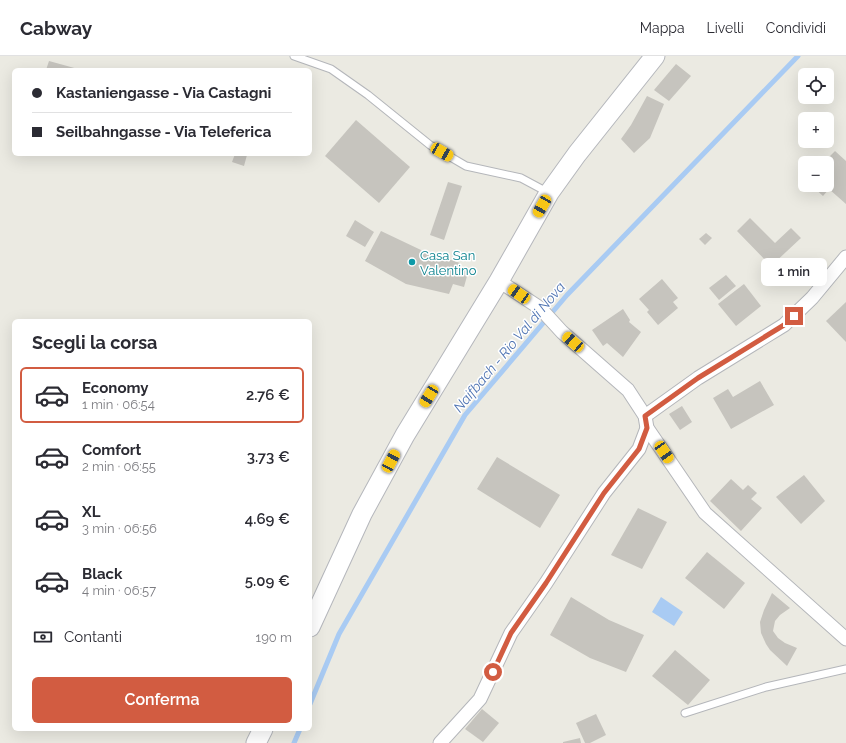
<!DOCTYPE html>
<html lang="it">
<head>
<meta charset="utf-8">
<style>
	:root { --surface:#fff; --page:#f7f7f7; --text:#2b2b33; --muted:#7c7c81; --line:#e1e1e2; --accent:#d25c41 }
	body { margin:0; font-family:Raleway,sans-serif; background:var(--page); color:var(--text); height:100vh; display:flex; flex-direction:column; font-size:15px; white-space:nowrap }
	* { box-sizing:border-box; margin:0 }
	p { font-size:13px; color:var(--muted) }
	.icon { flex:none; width:22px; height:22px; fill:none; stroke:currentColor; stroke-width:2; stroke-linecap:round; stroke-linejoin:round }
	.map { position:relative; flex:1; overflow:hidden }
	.details { position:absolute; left:12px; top:263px; width:300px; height:412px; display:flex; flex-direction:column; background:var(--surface); border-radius:6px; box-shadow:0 4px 16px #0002 }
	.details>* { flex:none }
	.top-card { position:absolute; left:12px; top:12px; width:300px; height:88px; border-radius:6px; box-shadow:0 4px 16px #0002; display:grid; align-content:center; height:88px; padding:0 20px; background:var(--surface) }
	.fabs { position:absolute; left:798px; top:12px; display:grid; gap:8px }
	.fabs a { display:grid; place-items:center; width:36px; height:36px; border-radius:6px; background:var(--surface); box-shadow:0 4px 16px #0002; font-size:20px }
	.end { position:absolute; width:18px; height:18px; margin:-9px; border:5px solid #d25c41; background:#fff; box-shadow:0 0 0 2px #fff }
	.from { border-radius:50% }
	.bubble { position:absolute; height:28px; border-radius:6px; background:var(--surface); box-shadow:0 4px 16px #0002; font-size:13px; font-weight:600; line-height:28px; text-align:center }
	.car { position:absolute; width:12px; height:24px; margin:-12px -6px; border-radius:5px; box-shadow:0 0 3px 1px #0007; background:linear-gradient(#f5c518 24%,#345 0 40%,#f5c518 0 76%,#345 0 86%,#f5c518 0) }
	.top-card b { display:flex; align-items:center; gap:14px; height:38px; font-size:15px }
	.top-card b+b { border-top:1px solid var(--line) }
	.top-card i { width:10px; height:10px; background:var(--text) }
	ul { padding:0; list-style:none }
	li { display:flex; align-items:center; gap:12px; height:56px; margin:0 8px 6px; padding:0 12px; border:2px solid transparent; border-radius:6px }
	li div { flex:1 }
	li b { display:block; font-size:15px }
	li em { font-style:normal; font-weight:600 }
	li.current { border-color:var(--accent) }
	li>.icon { width:36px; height:36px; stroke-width:1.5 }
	h2 { padding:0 20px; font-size:18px; line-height:48px }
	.pay { display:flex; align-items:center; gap:10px; height:44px; padding:0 20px; font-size:15px }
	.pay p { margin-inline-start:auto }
	.cta { display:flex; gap:8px; margin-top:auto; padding:8px 20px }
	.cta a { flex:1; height:46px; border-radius:6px; background:var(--accent); color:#fff; font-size:16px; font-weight:600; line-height:46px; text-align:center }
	header { display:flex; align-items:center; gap:24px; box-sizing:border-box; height:56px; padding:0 20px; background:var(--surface); border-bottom:1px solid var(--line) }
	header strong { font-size:19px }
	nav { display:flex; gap:22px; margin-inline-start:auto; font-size:14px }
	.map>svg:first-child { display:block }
	.water { fill:#a9cbf3 }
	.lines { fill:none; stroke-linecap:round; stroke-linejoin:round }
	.stream { stroke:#a9cbf3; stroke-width:5 }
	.building { fill:#c6c4be }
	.lane-casing { stroke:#b4b6ba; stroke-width:9 }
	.street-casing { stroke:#b4b6ba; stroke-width:15 }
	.secondary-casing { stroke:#b5b7bc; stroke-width:21 }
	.lane { stroke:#fff; stroke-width:7 }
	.street { stroke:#fff; stroke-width:13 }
	.secondary { stroke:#fff; stroke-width:19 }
	.route { stroke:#d25c41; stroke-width:5 }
	.culture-dot { fill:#0f9aa8; stroke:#fff; stroke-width:1.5 }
	.labels { text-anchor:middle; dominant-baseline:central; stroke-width:3; stroke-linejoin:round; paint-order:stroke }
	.culture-label { font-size:13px; fill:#0d838f; stroke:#fff; text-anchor:start }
	.water-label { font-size:14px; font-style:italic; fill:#5075b3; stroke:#fff }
</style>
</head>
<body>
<header>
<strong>Cabway</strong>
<nav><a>Mappa</a><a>Livelli</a><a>Condividi</a></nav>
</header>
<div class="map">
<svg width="846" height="687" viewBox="0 0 846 687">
	<rect width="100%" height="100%" fill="#ebeae2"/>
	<path class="water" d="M 661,541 L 683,556 L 674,570 L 652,556 Z"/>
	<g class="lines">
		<g class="stream">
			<path d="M 310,648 L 339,578 L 465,359 L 567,239 L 798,0"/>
			<path d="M 294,687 L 300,673"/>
		</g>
	</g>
	<g class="building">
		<path d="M 49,5 L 78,13 L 77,14 L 46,14 Z"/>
		<path d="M 676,8 L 691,20 L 669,45 L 654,34 Z"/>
		<path d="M 647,40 L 664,48 L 650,82 L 634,97 L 621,83 L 631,69 Z"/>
		<path d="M 356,64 L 410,111 L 379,147 L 325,100 Z"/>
		<path d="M 835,95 L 846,105 L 846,148 L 829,133 L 823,140 L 811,129 L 827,129 L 827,107 L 823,107 Z"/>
		<path d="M 235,98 L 242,98 L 247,99 L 244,110 L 232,106 Z"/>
		<path d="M 448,126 L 462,130 L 444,184 L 430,179 Z"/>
		<path d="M 750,162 L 775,187 L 791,172 L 801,182 L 771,210 L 737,175 Z"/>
		<path d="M 355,164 L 374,176 L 365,191 L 346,180 Z"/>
		<path d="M 381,175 L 421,194 L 460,207 L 459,211 L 469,213 L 464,231 L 453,228 L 449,238 L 406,228 L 365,205 Z"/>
		<path d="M 706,177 L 712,182 L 705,189 L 699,183 Z"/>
		<path d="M 726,219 L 736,230 L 719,244 L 709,232 Z"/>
		<path d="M 662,223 L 678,242 L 673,246 L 678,252 L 658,269 L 647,256 L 649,254 L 639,243 Z"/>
		<path d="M 744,228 L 761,250 L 736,270 L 718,248 Z"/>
		<path d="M 846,246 L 846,286 L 826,265 Z"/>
		<path d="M 623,253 L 630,264 L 629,266 L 641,276 L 623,301 L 607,287 L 603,290 L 592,274 Z"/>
		<path d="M 760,325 L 774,349 L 731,373 L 713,342 L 728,333 L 733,341 Z"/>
		<path d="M 682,350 L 692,366 L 680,374 L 669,358 Z"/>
		<path d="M 497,401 L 560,439 L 540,472 L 477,433 Z"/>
		<path d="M 804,419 L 825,445 L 801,468 L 776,441 Z"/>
		<path d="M 731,423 L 743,434 L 748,429 L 757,437 L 751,443 L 762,452 L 741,475 L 710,445 Z"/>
		<path d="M 638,452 L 667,466 L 642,513 L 611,499 Z"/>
		<path d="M 707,496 L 745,527 L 724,553 L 685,522 Z"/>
		<path d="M 772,537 L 790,552 L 780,559 L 775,565 L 773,575 L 778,582 L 785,587 L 797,592 L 787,610 L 770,594 L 766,588 L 761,577 L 760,566 L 764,554 Z"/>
		<path d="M 571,541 L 609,564 L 644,579 L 626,616 L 590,602 L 550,579 Z"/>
		<path d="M 675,594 L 710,624 L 688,649 L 652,620 Z"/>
		<path d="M 482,653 L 499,667 L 483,686 L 465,673 Z"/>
		<path d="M 596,658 L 606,679 L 590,687 L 585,687 L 576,667 Z"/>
		<path d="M 580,682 L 581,687 L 563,687 L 563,686 Z"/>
	</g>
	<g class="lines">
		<g class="lane-casing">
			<g id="lane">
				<path d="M 294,0 L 331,13 L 368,39 L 430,89 L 466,110 L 521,122 L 549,137"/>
				<path d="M 685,657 L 766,631 L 846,613"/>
			</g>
		</g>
		<g class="street-casing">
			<g id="street">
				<path d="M 499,225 L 540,252 L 562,276 L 628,334 L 645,360 L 647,372 L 705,457 L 846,583"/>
				<path d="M 645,360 L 698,322 L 784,269 L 812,242 L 846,201"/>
				<path d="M 440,687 L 480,643 L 511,577 L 546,527 L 604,437 L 639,393 L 647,372"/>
			</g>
		</g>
		<g class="secondary-casing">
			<g id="secondary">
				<path d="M 310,571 L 362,458 L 405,379 L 499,225 L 549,137 L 577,98 L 655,0"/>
				<path d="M 256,687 L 263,673"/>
			</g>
		</g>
		<use href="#lane" class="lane"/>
		<use href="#street" class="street"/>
		<use href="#secondary" class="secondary"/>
	</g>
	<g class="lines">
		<path class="route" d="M 493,616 L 511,577 L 546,527 L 604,437 L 639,393 L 647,372 L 645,360 L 698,322 L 784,269 L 794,260"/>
	</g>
	<circle class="culture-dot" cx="412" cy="206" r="4"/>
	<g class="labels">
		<g class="culture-label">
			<text x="420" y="199">Casa San<tspan x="420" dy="15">Valentino</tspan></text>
		</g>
		<g class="water-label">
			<text transform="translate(509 291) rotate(-50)">Naifbach - Rio Val di Nova</text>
		</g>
	</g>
</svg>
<div class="fabs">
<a><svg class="icon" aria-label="locate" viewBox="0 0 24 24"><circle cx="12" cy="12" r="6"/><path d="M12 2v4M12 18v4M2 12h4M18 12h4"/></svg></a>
<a>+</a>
<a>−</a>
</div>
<i class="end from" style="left:493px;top:616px"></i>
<i class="end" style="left:794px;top:260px"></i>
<div class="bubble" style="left:761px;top:202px;width:66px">1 min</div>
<i class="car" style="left:442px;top:96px;rotate:120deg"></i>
<i class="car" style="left:542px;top:150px;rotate:210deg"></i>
<i class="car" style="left:519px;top:238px;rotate:304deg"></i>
<i class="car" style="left:573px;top:286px;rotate:311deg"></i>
<i class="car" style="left:429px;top:340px;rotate:212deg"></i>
<i class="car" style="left:664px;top:396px;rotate:146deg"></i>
<i class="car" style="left:391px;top:405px;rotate:28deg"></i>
<div class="top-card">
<b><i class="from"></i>Kastaniengasse - Via Castagni</b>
<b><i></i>Seilbahngasse - Via Teleferica</b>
</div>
<section class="details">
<h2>Scegli la corsa</h2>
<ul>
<li class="current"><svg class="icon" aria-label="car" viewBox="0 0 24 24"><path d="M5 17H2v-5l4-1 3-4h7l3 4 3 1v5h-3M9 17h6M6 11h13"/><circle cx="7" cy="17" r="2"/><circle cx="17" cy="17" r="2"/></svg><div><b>Economy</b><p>1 min · 06:54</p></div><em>2.76 €</em></li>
<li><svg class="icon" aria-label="car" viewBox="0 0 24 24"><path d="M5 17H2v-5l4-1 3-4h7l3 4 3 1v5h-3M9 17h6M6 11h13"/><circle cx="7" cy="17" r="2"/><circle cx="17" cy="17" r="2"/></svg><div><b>Comfort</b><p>2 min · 06:55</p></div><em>3.73 €</em></li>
<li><svg class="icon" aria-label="car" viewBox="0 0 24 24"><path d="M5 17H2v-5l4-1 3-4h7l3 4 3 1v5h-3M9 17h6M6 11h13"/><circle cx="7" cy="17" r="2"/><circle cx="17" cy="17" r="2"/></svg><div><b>XL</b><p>3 min · 06:56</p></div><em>4.69 €</em></li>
<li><svg class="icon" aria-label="car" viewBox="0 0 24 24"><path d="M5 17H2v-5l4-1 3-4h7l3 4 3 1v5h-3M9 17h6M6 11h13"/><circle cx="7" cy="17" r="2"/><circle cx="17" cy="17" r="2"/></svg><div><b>Black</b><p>4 min · 06:57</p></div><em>5.09 €</em></li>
</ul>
<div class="pay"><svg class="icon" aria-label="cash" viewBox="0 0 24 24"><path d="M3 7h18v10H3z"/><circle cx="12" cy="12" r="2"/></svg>Contanti<p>190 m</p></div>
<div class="cta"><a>Conferma</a></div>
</section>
</div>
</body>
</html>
